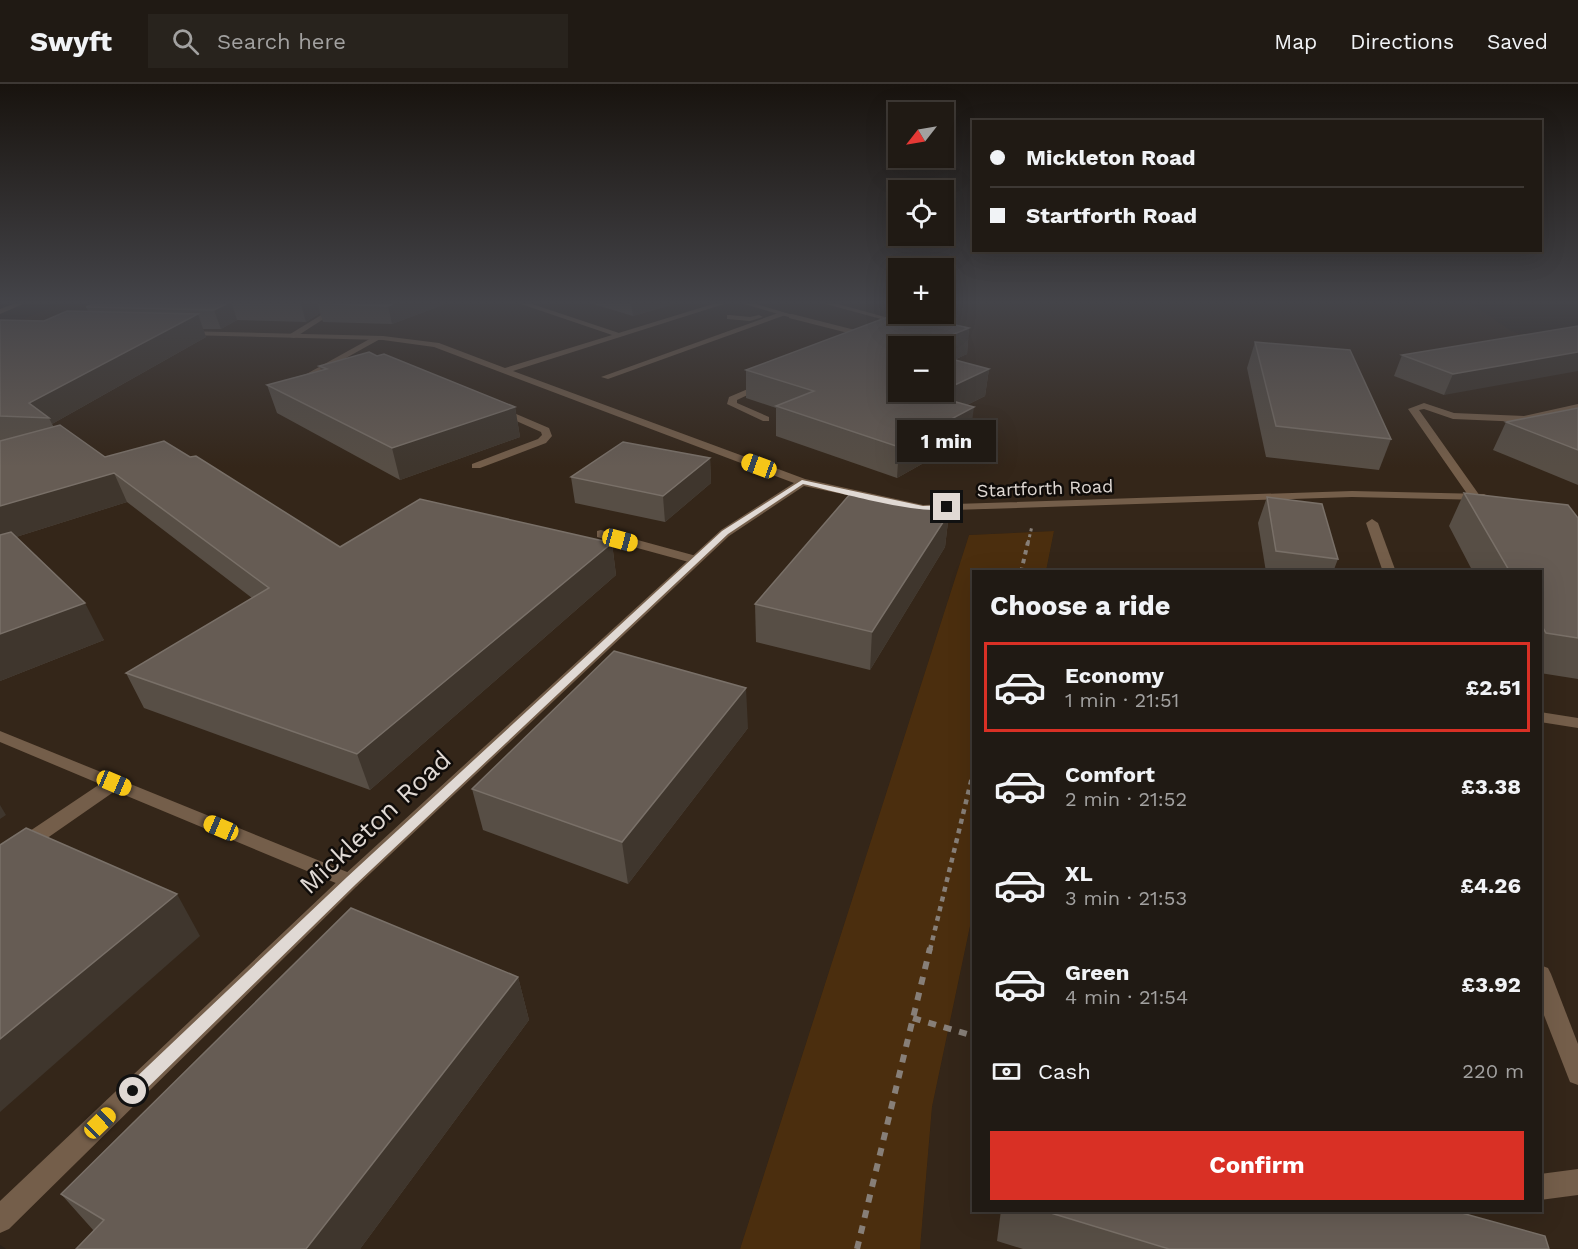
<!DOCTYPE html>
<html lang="en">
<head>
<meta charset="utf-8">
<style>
	:root { --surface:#201a14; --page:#28231d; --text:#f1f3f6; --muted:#a2a1a0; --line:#3d3834; --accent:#d93025 }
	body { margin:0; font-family:"Work Sans",sans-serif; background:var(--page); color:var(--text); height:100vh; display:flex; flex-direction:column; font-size:22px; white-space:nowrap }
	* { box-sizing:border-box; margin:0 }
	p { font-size:20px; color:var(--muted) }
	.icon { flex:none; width:33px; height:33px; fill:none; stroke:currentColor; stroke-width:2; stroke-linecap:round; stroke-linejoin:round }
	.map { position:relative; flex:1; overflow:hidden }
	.sheet { position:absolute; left:972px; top:486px; width:570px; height:642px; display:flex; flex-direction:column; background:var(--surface); border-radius:0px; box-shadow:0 6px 24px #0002,0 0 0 2px var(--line) }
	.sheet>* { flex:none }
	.top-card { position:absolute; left:972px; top:36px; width:570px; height:132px; border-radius:0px; box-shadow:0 6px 24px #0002,0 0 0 2px var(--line); display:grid; align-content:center; height:132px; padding:0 18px; background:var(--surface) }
	.needle { width:39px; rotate:239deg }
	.buttons { position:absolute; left:888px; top:18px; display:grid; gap:12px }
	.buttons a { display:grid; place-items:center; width:66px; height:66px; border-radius:0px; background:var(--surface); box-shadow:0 6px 24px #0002,0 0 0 2px var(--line); font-size:30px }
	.end { position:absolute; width:27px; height:27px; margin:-14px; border:8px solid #e0d9d4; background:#111; box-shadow:0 0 0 3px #111 }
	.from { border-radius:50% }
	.bubble { position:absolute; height:42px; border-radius:0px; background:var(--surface); box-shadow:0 6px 24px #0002,0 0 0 2px var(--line); font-size:20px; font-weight:700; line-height:42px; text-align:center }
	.car { position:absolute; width:18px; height:36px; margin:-18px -9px; border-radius:8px; box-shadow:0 0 4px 2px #0007; background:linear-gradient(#f5c518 24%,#345 0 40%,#f5c518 0 76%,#345 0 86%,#f5c518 0) }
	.top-card b { display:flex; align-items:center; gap:21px; height:57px; font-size:22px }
	.top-card b+b { border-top:2px solid var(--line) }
	.top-card i { width:15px; height:15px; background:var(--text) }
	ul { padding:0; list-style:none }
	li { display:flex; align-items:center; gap:18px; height:90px; margin:0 12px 9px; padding:0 6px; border:3px solid transparent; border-radius:0px }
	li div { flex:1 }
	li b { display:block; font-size:22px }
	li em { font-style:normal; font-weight:700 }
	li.on { border-color:var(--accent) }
	li>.icon { width:54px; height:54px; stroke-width:1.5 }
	h2 { padding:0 18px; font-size:27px; line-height:72px }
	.pay { display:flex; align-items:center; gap:15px; height:66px; padding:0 18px; font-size:22px }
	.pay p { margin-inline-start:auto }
	.primary-button { display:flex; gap:12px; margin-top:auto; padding:12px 18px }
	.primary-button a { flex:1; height:69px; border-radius:0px; background:var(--accent); color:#fff; font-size:24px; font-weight:700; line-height:69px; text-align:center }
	header { display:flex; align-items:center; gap:36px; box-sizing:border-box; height:84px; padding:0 30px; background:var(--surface); border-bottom:2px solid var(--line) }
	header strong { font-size:28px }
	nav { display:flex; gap:33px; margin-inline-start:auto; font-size:21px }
	.search { width:420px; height:54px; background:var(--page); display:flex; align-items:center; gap:15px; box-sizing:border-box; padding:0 21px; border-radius:0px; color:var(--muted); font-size:22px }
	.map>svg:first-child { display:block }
	.built { fill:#342619; fill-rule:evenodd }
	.green { fill:#4b2e0e }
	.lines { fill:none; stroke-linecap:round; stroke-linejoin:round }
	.path-far3 { stroke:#877f78; stroke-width:3; stroke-dasharray:3 3; stroke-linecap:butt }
	.path-far2 { stroke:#877f78; stroke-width:4; stroke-dasharray:4.5 4.5; stroke-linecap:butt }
	.path-far1 { stroke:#877f78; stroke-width:4.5; stroke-dasharray:5 5; stroke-linecap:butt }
	.path { stroke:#877f78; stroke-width:6; stroke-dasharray:8 8; stroke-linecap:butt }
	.service { fill:#745e4a; fill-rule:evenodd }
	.minor { fill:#745e4a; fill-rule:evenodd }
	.tertiary { fill:#745e4a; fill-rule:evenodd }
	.wall { fill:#574e45 }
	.shaded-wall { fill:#3f362d }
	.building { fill:#665c54; stroke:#797068; stroke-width:1.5 }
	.route { fill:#e0d9d4 }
	.labels { text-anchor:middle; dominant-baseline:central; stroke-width:5; stroke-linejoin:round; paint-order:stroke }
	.far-street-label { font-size:18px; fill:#e0d9d4; stroke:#100c09 }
	.near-street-label { font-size:26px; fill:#e0d9d4; stroke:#100c09 }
</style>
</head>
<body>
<header>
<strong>Swyft</strong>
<div class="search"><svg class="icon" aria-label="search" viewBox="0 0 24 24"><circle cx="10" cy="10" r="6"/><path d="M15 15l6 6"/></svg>Search here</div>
<nav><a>Map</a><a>Directions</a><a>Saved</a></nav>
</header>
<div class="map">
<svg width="1578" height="1165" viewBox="0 0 1578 1165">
	<rect width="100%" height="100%" fill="#2b221a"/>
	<path class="built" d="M 59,220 L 898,220 L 898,230 L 944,230 L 944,220 L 1472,220 L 1511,247 L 1578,268 L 1578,1165 L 920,1165 L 932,1023 L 973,828 L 974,1126 L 1540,1126 L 1540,488 L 1046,487 L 1054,447 L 969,451 L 740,1165 L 6,1165 L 0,1161 L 0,245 ZM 898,262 L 944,262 L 944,308 L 898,308 Z"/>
	<path class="green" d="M 1054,447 L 1046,487 L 974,488 L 973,828 L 932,1023 L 920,1165 L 740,1165 L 969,451 Z"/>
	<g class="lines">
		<path class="path-far3" d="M 1028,459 L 1032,442"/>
		<path class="path-far2" d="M 1021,488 L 1028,458"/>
		<path class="path-far1" d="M 930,866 L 974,685"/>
		<g class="path">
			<path d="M 913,934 L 974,952"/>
			<path d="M 857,1165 L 930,864"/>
		</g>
		<g class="service">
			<path d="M 339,220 L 347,220 L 294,254 L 287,252 Z"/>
			<path d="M 521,220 L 532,220 L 625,251 L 618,253 Z"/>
			<path d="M 826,220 L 838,220 L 885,233 L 881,235 Z"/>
			<path d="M 781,228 L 788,230 L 608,295 L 601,293 Z"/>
			<path d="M 792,230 L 863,248 L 864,250 L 854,256 L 848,256 L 848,252 L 852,250 L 789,234 L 789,230 Z"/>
			<path d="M 730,231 L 750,233 L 759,231 L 763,233 L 750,237 L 727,235 L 727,231 Z"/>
			<path d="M 375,252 L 382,254 L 299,300 L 292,298 Z"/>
			<path d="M 762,299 L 769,301 L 737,316 L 737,319 L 769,333 L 769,337 L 763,337 L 727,320 L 729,313 Z"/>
			<path d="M 1424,319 L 1454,329 L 1524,332 L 1578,320 L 1578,326 L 1524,338 L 1453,335 L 1424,325 L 1419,326 L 1480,412 L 1474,415 L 1470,414 L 1408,325 Z"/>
			<path d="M 496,324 L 502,324 L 549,344 L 552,352 L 546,359 L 480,384 L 472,384 L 472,380 L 538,355 L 542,351 L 541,348 L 496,328 Z"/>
			<path d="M 601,446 L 700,473 L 702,476 L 696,480 L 597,453 L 597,447 Z"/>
			<path d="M 0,647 L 357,792 L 360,797 L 357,802 L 350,805 L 343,802 L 115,707 L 7,782 L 0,784 L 0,767 L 100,700 L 0,658 Z"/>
			<path d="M 1578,1085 L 1578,1111 L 1540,1116 L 1540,1090 Z"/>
		</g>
		<g class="minor">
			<path d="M 713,220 L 724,220 L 513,287 L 805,395 L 923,421 L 1352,407 L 1484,410 L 1490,413 L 1484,416 L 1352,413 L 923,427 L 804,402 L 729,452 L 357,802 L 9,1145 L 0,1149 L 0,1117 L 343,792 L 721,446 L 794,399 L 434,263 L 383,256 L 186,251 L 182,249 L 183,247 L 383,252 L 439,259 L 505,284 Z"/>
			<path d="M 744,220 L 756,220 L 796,232 L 792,234 Z"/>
			<path d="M 1372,435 L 1378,439 L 1396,488 L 1383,488 L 1366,439 Z"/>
			<path d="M 1540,628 L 1578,634 L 1578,644 L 1540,638 Z"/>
			<path d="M 1540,881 L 1548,884 L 1551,890 L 1578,960 L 1578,1001 L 1570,998 L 1540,921 Z"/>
		</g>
		<path class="tertiary" d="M 13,220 L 23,220 L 0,230 L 0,225 Z"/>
	</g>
	<g class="wall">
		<path d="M 93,220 L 445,220 L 392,240 L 323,238 L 320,229 L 306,238 L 237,236 L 221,245 L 203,245 L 206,253 L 52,340 L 54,343 L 105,373 L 190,373 L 340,463 L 612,459 L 616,491 L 370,706 L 144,624 L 126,589 L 252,514 L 127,418 L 16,453 L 104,556 L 0,597 L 0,236 L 44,237 L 88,227 L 86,223 Z"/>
		<path d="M 593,220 L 674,220 L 633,232 Z"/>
		<path d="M 1578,242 L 1444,311 L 1394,292 L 1402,271 Z"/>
		<path d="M 969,244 L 967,270 L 954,276 L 989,285 L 985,312 L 967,321 L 970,353 L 897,394 L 776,352 L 776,324 L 746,314 L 746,286 Z"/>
		<path d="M 1255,258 L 1391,355 L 1379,386 L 1266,373 L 1247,284 Z"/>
		<path d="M 319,282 L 515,323 L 520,353 L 400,396 L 277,329 L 267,301 L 321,286 Z"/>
		<path d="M 1578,324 L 1578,401 L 1493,366 L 1506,338 Z"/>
		<path d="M 710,374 L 711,399 L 665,438 L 575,419 L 571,393 Z"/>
		<path d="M 1464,409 L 1578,434 L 1578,595 L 1540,589 L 1540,488 L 1473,488 L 1449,442 Z"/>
		<path d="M 1267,413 L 1338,475 L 1333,488 L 1266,488 L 1258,439 Z"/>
		<path d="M 949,429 L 945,463 L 870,586 L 756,558 L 755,520 Z"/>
		<path d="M 748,644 L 628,800 L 483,746 L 472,705 Z"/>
		<path d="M 518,893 L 529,936 L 360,1165 L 76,1165 L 94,1147 L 61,1110 Z"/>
		<path d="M 1001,1126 L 1451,1126 L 1549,1165 L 1023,1165 L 997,1157 Z"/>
	</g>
	<g class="shaded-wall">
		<path d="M 226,220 L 232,220 L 237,236 L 221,245 L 214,226 Z"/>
		<path d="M 301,220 L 318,220 L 320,229 L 306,238 Z"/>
		<path d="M 393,220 L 445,220 L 392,240 L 388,222 Z"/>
		<path d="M 631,220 L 674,220 L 633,232 Z"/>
		<path d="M 198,230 L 206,253 L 52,340 L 49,334 L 29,319 Z"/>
		<path d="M 969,244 L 967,270 L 944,280 L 944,262 L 925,262 Z"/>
		<path d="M 1578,268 L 1578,287 L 1444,311 L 1453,290 Z"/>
		<path d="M 989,285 L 985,312 L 929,340 L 931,311 L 939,308 L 944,308 L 944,306 Z"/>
		<path d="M 515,323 L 520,353 L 400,396 L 392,364 Z"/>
		<path d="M 974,323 L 970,353 L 897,394 L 899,363 Z"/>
		<path d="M 710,374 L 711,399 L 665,438 L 663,412 Z"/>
		<path d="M 114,389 L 127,418 L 0,458 L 0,422 Z"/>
		<path d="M 949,429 L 945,463 L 870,586 L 872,548 Z"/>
		<path d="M 612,459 L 616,491 L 370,706 L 357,670 Z"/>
		<path d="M 85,519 L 104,556 L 0,597 L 0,550 Z"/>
		<path d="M 746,604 L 748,644 L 628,800 L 622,758 Z"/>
		<path d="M 0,721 L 6,731 L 0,735 Z"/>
		<path d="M 177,810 L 200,852 L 0,1028 L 0,955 Z"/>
		<path d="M 518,893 L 529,936 L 360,1165 L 306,1165 Z"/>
	</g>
	<g class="building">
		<path d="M 93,220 L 226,220 L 214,226 L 86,223 Z"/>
		<path d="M 332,220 L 393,220 L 388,222 Z"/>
		<path d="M 67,227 L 198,230 L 29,319 L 49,334 L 0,332 L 0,236 L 44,237 Z"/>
		<path d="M 898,229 L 898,230 L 905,230 L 969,244 L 925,262 L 898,262 L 898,308 L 939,308 L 931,311 L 974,323 L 899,363 L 776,322 L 814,307 L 746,286 Z"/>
		<path d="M 1578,242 L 1578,268 L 1453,290 L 1402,271 Z"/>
		<path d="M 1255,258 L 1350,266 L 1391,355 L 1276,342 Z"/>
		<path d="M 369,268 L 377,272 L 384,270 L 515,323 L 392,364 L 267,301 L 327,285 L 319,282 Z"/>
		<path d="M 944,273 L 989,285 L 944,306 Z"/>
		<path d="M 1578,324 L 1578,366 L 1506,338 Z"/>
		<path d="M 60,341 L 105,373 L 164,357 L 190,373 L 196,372 L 340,463 L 420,415 L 612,459 L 357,670 L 126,589 L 269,504 L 114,389 L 0,422 L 0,357 Z"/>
		<path d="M 623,358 L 710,374 L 663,412 L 571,393 Z"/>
		<path d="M 1464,409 L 1568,421 L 1578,434 L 1578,554 L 1546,549 L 1540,539 L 1540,488 L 1510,488 Z"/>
		<path d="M 850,410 L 949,429 L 872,548 L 755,520 Z"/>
		<path d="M 1267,413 L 1322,420 L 1338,475 L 1276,467 Z"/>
		<path d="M 11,448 L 85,519 L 0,550 L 0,451 Z"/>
		<path d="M 614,567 L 746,604 L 622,758 L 472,705 Z"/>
		<path d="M 26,744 L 177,810 L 0,955 L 0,761 Z"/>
		<path d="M 351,824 L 518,893 L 306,1165 L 76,1165 L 104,1136 L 61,1110 Z"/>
		<path d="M 1041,1126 L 1451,1126 L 1545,1152 L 1549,1165 L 1169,1165 Z"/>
	</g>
	<linearGradient id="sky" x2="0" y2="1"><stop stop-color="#18130e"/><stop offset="0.57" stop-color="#444449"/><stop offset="1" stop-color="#444449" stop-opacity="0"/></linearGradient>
	<rect width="1578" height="383" fill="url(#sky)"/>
	<path class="route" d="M 802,396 L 923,422 L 947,421 L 950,423 C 931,435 830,406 803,400 L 728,450 L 355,801 L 139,1012 L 133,1014 L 128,1012 L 126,1007 L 128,1001 L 346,794 L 722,447 Z"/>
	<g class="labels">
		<g class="far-street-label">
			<text transform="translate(1045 404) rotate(-2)">Startforth Road</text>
		</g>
		<g class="near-street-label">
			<text transform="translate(375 738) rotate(-43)">Mickleton Road</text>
		</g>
	</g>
</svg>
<div class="buttons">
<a><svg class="needle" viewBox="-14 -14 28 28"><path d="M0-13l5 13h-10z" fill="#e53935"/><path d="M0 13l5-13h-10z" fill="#a2a1a0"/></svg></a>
<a><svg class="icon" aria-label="locate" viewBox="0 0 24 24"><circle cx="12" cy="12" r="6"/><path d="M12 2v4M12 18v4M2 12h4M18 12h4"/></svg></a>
<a>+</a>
<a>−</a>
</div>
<i class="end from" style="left:133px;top:1007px"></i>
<i class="end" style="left:947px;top:423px"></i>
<div class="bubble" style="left:897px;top:336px;width:99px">1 min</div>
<i class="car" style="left:759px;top:382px;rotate:290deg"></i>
<i class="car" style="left:620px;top:456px;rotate:105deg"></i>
<i class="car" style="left:114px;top:699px;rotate:113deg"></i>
<i class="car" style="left:221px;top:744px;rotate:293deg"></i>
<i class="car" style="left:100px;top:1039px;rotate:46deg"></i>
<div class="top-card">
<b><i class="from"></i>Mickleton Road</b>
<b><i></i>Startforth Road</b>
</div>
<section class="sheet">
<h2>Choose a ride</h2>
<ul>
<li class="on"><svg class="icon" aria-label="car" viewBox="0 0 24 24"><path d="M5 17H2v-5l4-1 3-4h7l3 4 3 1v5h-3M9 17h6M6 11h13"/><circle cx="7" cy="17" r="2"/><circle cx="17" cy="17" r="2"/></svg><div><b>Economy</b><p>1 min · 21:51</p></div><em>£2.51</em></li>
<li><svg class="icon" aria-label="car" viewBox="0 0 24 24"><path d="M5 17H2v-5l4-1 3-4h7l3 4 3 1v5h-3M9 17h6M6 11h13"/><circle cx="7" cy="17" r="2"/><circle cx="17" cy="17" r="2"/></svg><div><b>Comfort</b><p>2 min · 21:52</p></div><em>£3.38</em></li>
<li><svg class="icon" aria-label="car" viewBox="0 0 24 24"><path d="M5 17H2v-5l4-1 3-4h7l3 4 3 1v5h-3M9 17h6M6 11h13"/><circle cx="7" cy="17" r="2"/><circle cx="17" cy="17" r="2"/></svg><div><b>XL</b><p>3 min · 21:53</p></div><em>£4.26</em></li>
<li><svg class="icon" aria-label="car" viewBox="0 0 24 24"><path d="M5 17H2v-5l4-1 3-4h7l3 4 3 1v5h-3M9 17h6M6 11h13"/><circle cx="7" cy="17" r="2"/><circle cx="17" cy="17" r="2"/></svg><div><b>Green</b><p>4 min · 21:54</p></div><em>£3.92</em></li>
</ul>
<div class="pay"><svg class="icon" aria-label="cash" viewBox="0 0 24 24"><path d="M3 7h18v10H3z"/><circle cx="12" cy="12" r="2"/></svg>Cash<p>220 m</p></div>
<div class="primary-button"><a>Confirm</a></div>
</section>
</div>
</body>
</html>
